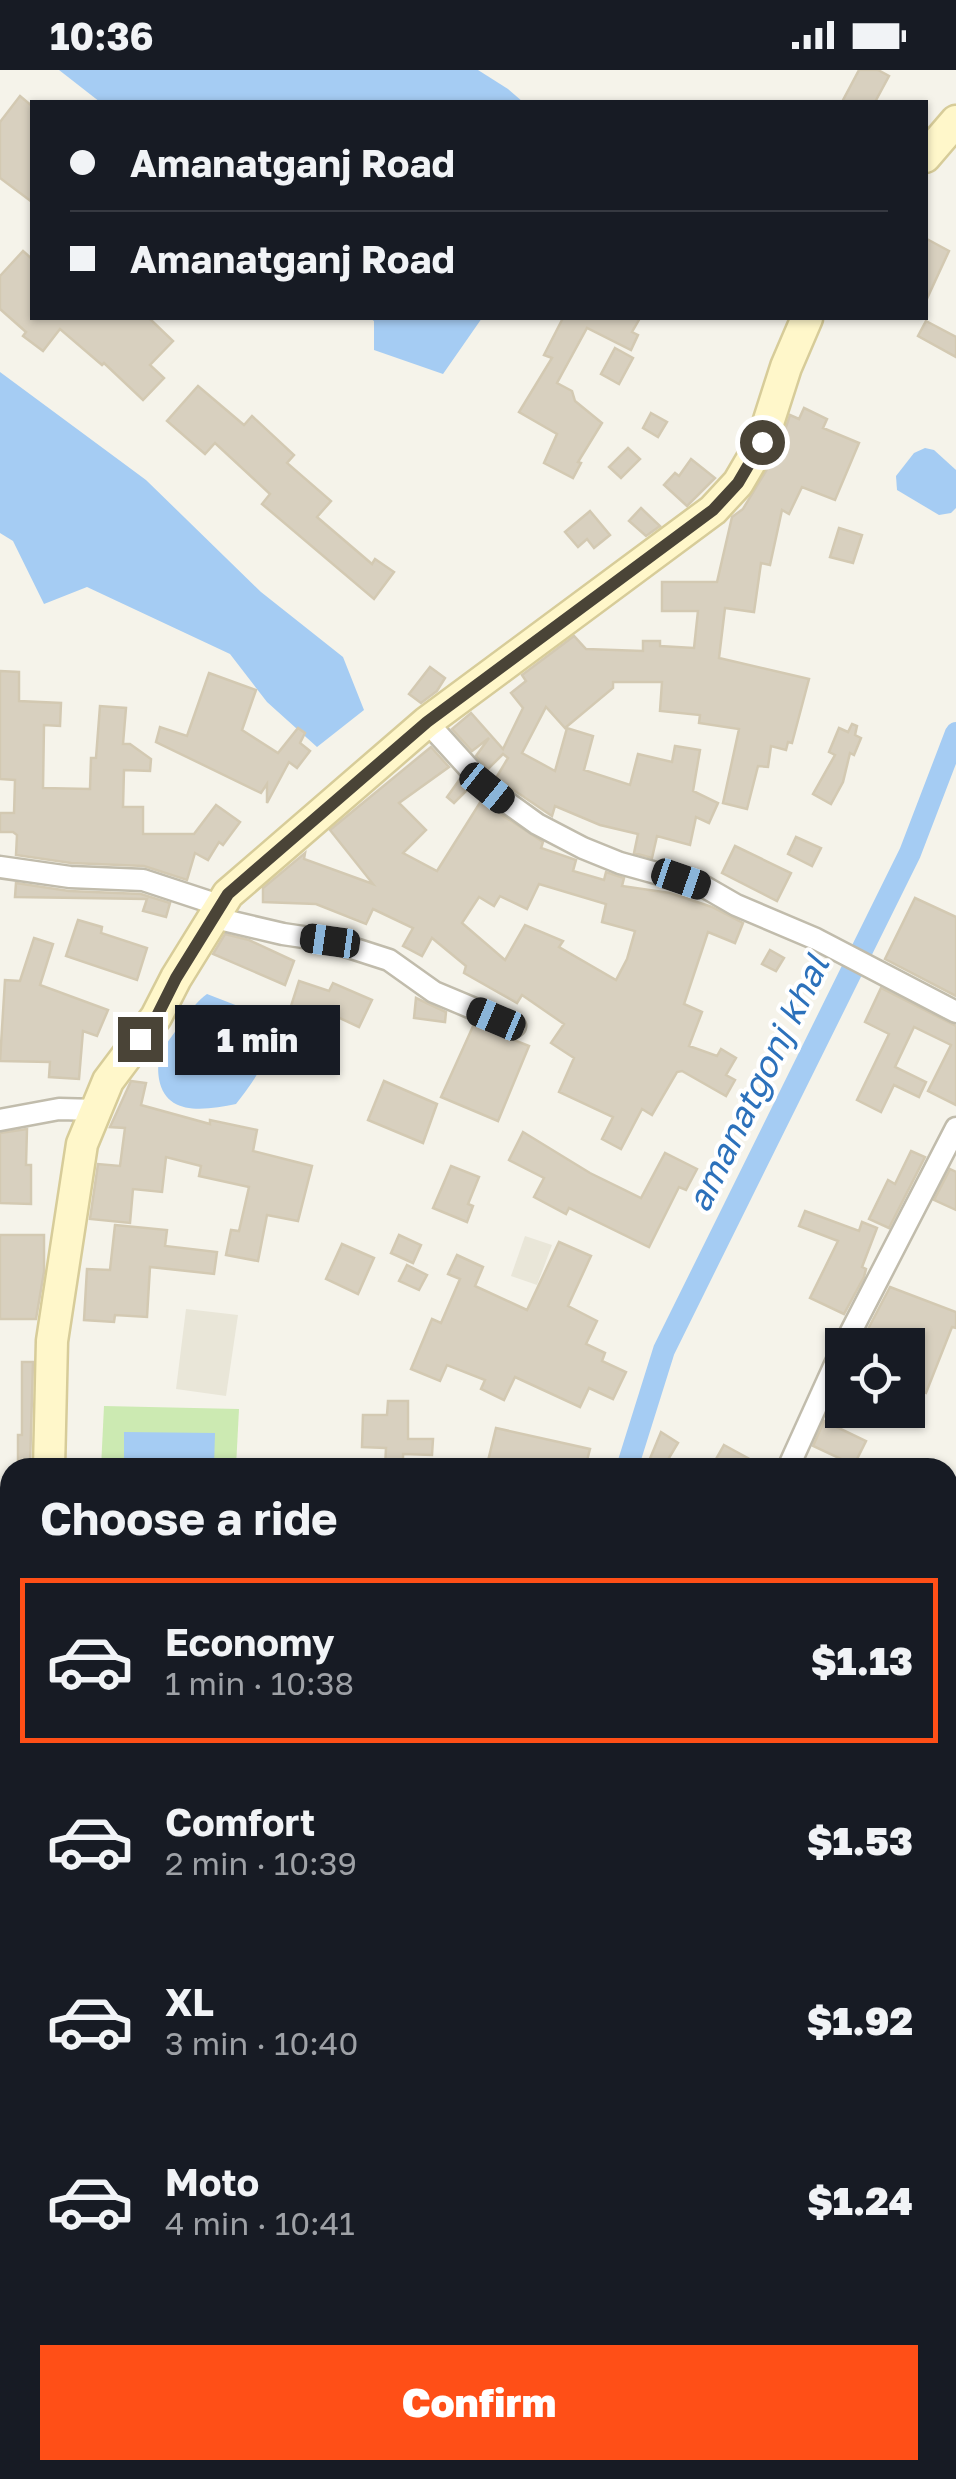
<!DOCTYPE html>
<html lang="en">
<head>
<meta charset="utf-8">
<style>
	:root { --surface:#171b24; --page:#20242c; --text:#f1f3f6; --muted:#9ea1a6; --line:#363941; --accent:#ff4f17 }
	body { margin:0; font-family:"Golos Text",sans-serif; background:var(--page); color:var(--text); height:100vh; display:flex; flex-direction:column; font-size:38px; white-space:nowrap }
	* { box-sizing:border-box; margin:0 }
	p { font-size:32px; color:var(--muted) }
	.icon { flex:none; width:55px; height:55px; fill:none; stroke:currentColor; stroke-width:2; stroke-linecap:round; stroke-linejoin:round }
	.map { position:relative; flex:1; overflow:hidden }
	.sheet { position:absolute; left:0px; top:1388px; width:958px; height:1022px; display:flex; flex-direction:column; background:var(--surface); border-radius:30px 30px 0 0; box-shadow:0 2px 8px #0004 }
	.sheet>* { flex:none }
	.top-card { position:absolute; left:30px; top:30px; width:898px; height:220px; border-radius:0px; box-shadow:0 2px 8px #0004; display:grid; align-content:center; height:220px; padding:0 40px; background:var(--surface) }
	.fabs { position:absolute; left:825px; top:1258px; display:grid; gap:20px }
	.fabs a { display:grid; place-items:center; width:100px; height:100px; border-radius:0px; background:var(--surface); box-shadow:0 2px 8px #0004; font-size:50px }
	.end { position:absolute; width:45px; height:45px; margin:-22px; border:12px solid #4a4437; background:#fff; box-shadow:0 0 0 5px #fff }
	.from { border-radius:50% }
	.bubble { position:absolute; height:70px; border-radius:0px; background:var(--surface); box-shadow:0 2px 8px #0004; font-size:32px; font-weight:800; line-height:70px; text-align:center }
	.car { position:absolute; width:30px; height:60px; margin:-30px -15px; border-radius:12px; box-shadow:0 0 8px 2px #0007; background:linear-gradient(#222 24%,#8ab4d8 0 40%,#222 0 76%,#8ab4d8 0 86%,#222 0) }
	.top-card b { display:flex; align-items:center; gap:35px; height:95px; font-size:38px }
	.top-card b+b { border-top:2px solid var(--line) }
	.top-card i { width:25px; height:25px; background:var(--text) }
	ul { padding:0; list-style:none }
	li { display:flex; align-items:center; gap:30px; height:165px; margin:0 20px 15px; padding:0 20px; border:5px solid transparent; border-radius:0px }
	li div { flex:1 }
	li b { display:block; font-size:38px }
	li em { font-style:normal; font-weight:800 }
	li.current { border-color:var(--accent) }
	li>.icon { width:90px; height:90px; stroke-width:1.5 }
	h2 { padding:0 40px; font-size:45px; line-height:120px }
	.primary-button { display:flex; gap:20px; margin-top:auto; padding:20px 40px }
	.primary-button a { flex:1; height:115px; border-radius:0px; background:var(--accent); color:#fff; font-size:40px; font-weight:800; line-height:115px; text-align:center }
	.status { display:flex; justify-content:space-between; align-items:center; height:70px; padding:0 50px; background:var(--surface); direction:ltr }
	.status svg { height:28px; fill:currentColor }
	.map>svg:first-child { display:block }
	.residential { fill:#e9e6d8 }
	.green { fill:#cceab2 }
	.water { fill:#a5ccf3 }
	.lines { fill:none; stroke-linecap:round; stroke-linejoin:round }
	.canal { stroke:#a5ccf3; stroke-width:22 }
	.building { fill:#d8d0bf; stroke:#d3c9b2; stroke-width:2.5; fill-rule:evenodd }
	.street-casing { stroke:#c1bcac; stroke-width:25 }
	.secondary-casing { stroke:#d7cc99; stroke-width:35 }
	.street { stroke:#fff; stroke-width:20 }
	.secondary { stroke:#fff7ca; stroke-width:30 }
	.route { stroke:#4a4437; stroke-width:12 }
	.labels { text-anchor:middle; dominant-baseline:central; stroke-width:8; stroke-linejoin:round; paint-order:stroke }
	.water-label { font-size:35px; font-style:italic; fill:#2c71bb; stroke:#fff }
</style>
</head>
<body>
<div class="status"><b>10:36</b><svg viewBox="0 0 49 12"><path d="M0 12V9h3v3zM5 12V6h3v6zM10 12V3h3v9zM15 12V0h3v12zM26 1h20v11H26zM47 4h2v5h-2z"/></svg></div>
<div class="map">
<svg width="956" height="2409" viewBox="0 0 956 2409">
	<rect width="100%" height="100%" fill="#f5f3ea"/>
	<g class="residential">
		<path d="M 525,1166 L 552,1175 L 537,1215 L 511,1206 Z"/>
		<path d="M 186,1239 L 238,1245 L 226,1326 L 176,1319 Z"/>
	</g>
	<path class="green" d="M 104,1336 L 239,1339 L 236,1397 L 101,1398 Z"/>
	<g class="water">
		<path d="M 59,0 L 478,0 L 508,19 L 523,32 L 100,32 Z"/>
		<path d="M 370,248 L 482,248 L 443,304 L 374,280 L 374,251 Z"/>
		<path d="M 0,302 L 146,410 L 261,522 L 343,587 L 364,640 L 317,677 L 267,632 L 230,584 L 87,517 L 44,534 L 13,471 L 0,463 Z"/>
		<path d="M 925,378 L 934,380 L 956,400 L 956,438 L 951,443 L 939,445 L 897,420 L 896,406 L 914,383 Z"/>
		<path d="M 207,924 L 266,947 L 274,956 C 275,983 252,1013 236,1034 C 206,1040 166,1047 159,1009 C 156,989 161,981 172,966 C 183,951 192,935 207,924 Z"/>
		<path d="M 124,1362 L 215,1363 L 214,1397 L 124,1397 Z"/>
	</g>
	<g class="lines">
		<g class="canal">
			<path d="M 627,1398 L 664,1280 L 910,783 L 956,663"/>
			<path d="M 311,2409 L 311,2400"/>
		</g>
	</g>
	<g class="building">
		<path d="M 859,0 L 878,0 L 889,6 L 875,32 L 842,32 Z"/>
		<path d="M 20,26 L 32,36 L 32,132 L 0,108 L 0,52 Z"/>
		<path d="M 925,168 L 949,181 L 925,233 Z"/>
		<path d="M 23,181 L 32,189 L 32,248 L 149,248 L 173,271 L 150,295 L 164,308 L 143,330 L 104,293 L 102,295 L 60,259 L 43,281 L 23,266 L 26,262 L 0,239 L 0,206 Z"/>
		<path d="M 563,248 L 640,248 L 632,262 L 638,265 L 631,280 L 587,258 L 557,313 L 572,321 L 575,331 L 602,353 L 578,392 L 581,393 L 573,408 L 544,393 L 557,364 L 519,342 L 552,288 L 544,285 Z"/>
		<path d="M 926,251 L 956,267 L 956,287 L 918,266 Z"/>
		<path d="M 615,278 L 633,288 L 619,314 L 601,304 Z"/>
		<path d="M 198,316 L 244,355 L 252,346 L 294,385 L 287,393 L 331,431 L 317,447 L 372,494 L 375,489 L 394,502 L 374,529 L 262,434 L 270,424 L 215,373 L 205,384 L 167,351 Z"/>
		<path d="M 804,338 L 827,349 L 823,358 L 859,373 L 835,430 L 802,417 L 789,444 L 782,440 L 770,495 L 761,493 L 754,542 L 725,538 L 719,588 L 809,609 L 792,673 L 788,672 L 786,680 L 771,676 L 768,697 L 758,696 L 747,739 L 723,733 L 739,659 L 699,653 L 700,645 L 660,641 L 662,612 L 613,612 L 613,618 L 565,658 L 546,637 L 522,683 L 555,701 L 567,658 L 593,666 L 584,700 L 630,715 L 638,684 L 672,692 L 675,676 L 700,680 L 693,721 L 718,733 L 709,753 L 696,747 L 690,775 L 657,766 L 652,788 L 634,783 L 638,764 L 600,755 L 555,736 L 552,746 L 496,708 L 508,688 L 503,684 L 488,699 L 476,686 L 489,668 L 472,681 L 452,659 L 471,643 L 503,679 L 523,638 L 511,623 L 526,611 L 522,605 L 574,566 L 586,579 L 643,581 L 643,571 L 660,571 L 660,576 L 694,578 L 698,541 L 662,541 L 662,512 L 717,512 L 732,447 L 743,439 L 778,381 L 790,345 L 799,349 Z"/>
		<path d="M 651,343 L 667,352 L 658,367 L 643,358 Z"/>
		<path d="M 628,378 L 640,389 L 621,408 L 609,397 Z"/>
		<path d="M 691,389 L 715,408 L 687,436 L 664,415 L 675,403 L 679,406 Z"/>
		<path d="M 641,438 L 660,456 L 646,466 L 629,451 Z"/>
		<path d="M 590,441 L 610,465 L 594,478 L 587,469 L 578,477 L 565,462 Z"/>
		<path d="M 839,458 L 862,465 L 853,493 L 830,487 Z"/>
		<path d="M 430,597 L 445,608 L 437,621 L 421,633 L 409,624 Z"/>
		<path d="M 0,601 L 19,602 L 19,631 L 61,633 L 60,656 L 44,655 L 43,718 L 90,719 L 91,688 L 96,688 L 100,636 L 126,638 L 123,674 L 130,674 L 151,689 L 150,701 L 124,700 L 123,737 L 143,737 L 143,764 L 194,764 L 216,735 L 240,752 L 223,775 L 219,772 L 208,790 L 195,783 L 187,810 L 144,796 L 71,793 L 16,785 L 17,765 L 13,762 L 0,762 L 0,743 L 14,743 L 15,710 L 0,709 Z"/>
		<path d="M 209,603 L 256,620 L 242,660 L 278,683 L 298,658 L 305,663 L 300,673 L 310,681 L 297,698 L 289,692 L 267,733 L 267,714 L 261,723 L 156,672 L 160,657 L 187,666 Z"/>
		<path d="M 852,654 L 857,656 L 855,665 L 861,668 L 854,685 L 850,683 L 843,712 L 831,734 L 813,724 L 835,685 L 829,682 L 839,658 L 848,662 Z"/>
		<path d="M 431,677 L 449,697 L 399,733 L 426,760 L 403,783 L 437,801 L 481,731 L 543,772 L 541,778 L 576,790 L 573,801 L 604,810 L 606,802 L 624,808 L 622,816 L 670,823 L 712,837 L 743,853 L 735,873 L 708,862 L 684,934 L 702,942 L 689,976 L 717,986 L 721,979 L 736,988 L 726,1005 L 735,1010 L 726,1026 L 682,1001 L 677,1002 L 652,1045 L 642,1039 L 621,1079 L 602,1069 L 613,1047 L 559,1022 L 574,988 L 551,973 L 564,954 L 522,925 L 517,933 L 464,903 L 466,896 L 432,868 L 422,886 L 403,876 L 413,858 L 373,839 L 366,854 L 316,834 L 263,832 L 263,818 L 305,783 L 304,789 L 373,814 L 330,760 ZM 539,814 L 606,834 L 602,852 L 635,861 L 627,889 L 616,910 L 559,877 L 563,871 L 525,855 L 505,890 L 462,853 L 479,827 L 494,836 L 500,826 L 527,839 Z"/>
		<path d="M 460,709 L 469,718 L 454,733 L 447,727 Z"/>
		<path d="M 796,767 L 821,778 L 812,796 L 788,784 Z"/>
		<path d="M 735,776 L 791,803 L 777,831 L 722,803 Z"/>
		<path d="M 16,813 L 69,821 L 141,824 L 170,833 L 166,847 L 143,841 L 147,829 L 15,827 Z"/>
		<path d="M 915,828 L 956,847 L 956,926 L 885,889 Z"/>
		<path d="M 78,850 L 102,857 L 101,863 L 147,878 L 137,910 L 66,886 Z"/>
		<path d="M 225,864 L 249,870 L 294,891 L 285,915 L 213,884 Z"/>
		<path d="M 34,868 L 53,874 L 40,915 L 108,940 L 97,966 L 83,961 L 79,1009 L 49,1007 L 50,992 L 0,991 L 5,910 L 20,911 Z"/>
		<path d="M 770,880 L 784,888 L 776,901 L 762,894 Z"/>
		<path d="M 299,911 L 329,921 L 333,913 L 372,930 L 359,957 L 329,943 L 321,989 L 299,985 L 297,998 L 277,995 L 284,958 Z"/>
		<path d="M 881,918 L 956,956 L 956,1035 L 928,1021 L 951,975 L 914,957 L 895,997 L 926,1012 L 919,1027 L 894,1015 L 881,1042 L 857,1030 L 889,964 L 865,952 Z"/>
		<path d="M 416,928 L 446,942 L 445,952 L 414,948 Z"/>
		<path d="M 474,954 L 529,976 L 498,1051 L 441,1027 Z"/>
		<path d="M 131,1011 L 146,1013 L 141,1035 L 210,1054 L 210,1050 L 257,1060 L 253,1081 L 312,1096 L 298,1151 L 267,1145 L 258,1191 L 226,1185 L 231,1160 L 239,1161 L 249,1117 L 199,1106 L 201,1096 L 166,1087 L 162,1122 L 133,1119 L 130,1153 L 90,1149 L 98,1094 L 120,1096 L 125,1058 L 110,1057 Z"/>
		<path d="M 384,1011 L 437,1034 L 423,1073 L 368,1050 Z"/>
		<path d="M 27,1059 L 26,1095 L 31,1095 L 31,1134 L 0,1133 L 0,1063 Z"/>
		<path d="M 523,1062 L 590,1103 L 641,1128 L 665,1083 L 697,1099 L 686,1120 L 679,1117 L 649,1177 L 569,1138 L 566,1144 L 534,1127 L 544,1108 L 509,1090 Z"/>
		<path d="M 911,1081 L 925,1087 L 889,1158 L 869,1149 L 888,1110 L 895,1114 Z"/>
		<path d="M 451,1096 L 479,1107 L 468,1134 L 473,1136 L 467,1152 L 433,1138 Z"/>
		<path d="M 950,1099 L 956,1102 L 956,1140 L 934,1130 Z"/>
		<path d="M 805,1141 L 859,1161 L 862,1152 L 877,1158 L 862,1197 L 866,1199 L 864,1207 L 844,1244 L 810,1228 L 838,1171 L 799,1156 Z"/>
		<path d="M 115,1155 L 167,1160 L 165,1176 L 217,1182 L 214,1204 L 150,1197 L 147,1247 L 115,1245 L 114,1252 L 84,1250 L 87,1199 L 110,1200 Z"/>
		<path d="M 0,1165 L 44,1165 L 44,1202 L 36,1249 L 0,1249 Z"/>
		<path d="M 399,1165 L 421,1175 L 413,1193 L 391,1183 Z"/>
		<path d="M 559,1172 L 591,1186 L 568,1236 L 597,1251 L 586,1274 L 605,1283 L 602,1291 L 626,1302 L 613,1329 L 589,1318 L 580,1337 L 515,1307 L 504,1330 L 481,1319 L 485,1310 L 447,1295 L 440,1311 L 411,1299 L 432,1249 L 441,1253 L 460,1209 L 448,1204 L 457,1185 L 483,1197 L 475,1216 L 527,1240 Z"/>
		<path d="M 342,1174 L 374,1188 L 358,1224 L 326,1209 Z"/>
		<path d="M 407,1195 L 427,1205 L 419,1220 L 399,1211 Z"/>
		<path d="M 890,1217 L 956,1242 L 956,1258 L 952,1257 L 926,1323 L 908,1316 L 908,1275 L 887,1275 L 890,1269 L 867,1261 Z"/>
		<path d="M 22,1292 L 33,1292 L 30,1396 L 18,1396 L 18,1365 L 22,1365 Z"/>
		<path d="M 388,1331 L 408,1331 L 408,1369 L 433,1369 L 432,1385 L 403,1384 L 403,1398 L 385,1398 L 386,1378 L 362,1377 L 363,1345 L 387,1345 Z"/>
		<path d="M 824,1351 L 866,1371 L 854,1395 L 813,1376 Z"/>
		<path d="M 496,1358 L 590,1379 L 585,1398 L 487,1395 Z"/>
		<path d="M 661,1362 L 678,1373 L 663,1398 L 659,1398 L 649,1391 Z"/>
		<path d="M 724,1375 L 766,1398 L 711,1398 Z"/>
	</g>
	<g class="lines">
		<g class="street-casing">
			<g id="street">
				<path d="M 427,652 L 487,718 L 537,754 L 583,778 L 620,793 L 703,816 L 736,835 L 816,869 L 956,942"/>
				<path d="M 0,797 L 70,807 L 143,810 L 222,836"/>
				<path d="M 215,848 L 283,864 L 330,871 L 389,890 L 434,922 L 515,956"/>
				<path d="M 0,1050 L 59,1039 L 97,1040"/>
				<path d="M 844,1275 L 956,1058"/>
				<path d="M 788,1398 L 842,1279"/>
				<path d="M 948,1537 L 956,1542"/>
				<path d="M 948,1693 L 956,1680"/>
				<path d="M 948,1714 L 956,1719"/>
				<path d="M 948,1858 L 956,1863"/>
				<path d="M 948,1988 L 956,1993"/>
				<path d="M 948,2127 L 956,2131"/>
				<path d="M 948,2255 L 956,2260"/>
				<path d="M 948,2351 L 956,2356"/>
				<path d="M 618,2400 L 639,2409"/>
				<path d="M 776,2400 L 783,2400"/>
			</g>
		</g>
		<g class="secondary-casing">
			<g id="secondary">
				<path d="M 925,87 L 956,51"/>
				<path d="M 49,1398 L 52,1271 L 82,1074 L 108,1011 L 156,947 L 176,908 L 228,824 L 427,652 L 713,440 L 738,413 L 762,372 L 786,297 L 807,248"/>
				<path d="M 0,1565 L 10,1554"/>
			</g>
		</g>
		<use href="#street" class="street"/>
		<use href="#secondary" class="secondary"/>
	</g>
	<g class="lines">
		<path class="route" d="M 140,969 L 156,948 L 176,908 L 228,824 L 427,652 L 713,440 L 738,413 L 762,372"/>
	</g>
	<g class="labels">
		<g class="water-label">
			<text transform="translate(757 1013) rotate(-64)">amanatgonj khal</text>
		</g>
	</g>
</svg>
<div class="fabs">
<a><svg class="icon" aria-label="locate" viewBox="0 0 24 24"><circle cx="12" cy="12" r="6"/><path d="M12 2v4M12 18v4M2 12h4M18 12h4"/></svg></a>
</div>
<i class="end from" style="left:762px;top:372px"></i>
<i class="end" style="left:140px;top:969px"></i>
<div class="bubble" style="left:175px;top:935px;width:165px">1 min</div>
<i class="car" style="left:487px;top:718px;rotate:129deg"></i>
<i class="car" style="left:681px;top:809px;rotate:109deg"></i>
<i class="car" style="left:330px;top:871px;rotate:278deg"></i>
<i class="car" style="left:496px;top:949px;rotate:293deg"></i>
<div class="top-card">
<b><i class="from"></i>Amanatganj Road</b>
<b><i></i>Amanatganj Road</b>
</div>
<section class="sheet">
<h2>Choose a ride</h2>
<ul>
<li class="current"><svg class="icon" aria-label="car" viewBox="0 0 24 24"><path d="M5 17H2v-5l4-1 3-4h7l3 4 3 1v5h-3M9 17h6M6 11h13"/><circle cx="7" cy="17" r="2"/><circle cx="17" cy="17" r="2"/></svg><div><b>Economy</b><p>1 min · 10:38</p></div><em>$1.13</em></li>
<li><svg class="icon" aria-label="car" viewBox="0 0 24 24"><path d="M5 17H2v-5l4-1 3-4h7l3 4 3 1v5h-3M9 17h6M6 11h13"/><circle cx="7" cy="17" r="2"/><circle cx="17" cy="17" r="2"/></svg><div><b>Comfort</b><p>2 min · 10:39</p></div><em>$1.53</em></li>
<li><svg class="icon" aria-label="car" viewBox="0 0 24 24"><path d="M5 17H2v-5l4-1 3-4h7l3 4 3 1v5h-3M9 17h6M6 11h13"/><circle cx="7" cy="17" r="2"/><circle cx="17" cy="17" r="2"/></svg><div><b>XL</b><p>3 min · 10:40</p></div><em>$1.92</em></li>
<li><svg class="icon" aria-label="car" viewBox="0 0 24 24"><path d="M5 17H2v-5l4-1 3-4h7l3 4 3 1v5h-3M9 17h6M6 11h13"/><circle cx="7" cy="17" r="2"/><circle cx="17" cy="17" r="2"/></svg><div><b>Moto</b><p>4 min · 10:41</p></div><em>$1.24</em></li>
</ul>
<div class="primary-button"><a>Confirm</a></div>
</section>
</div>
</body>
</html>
